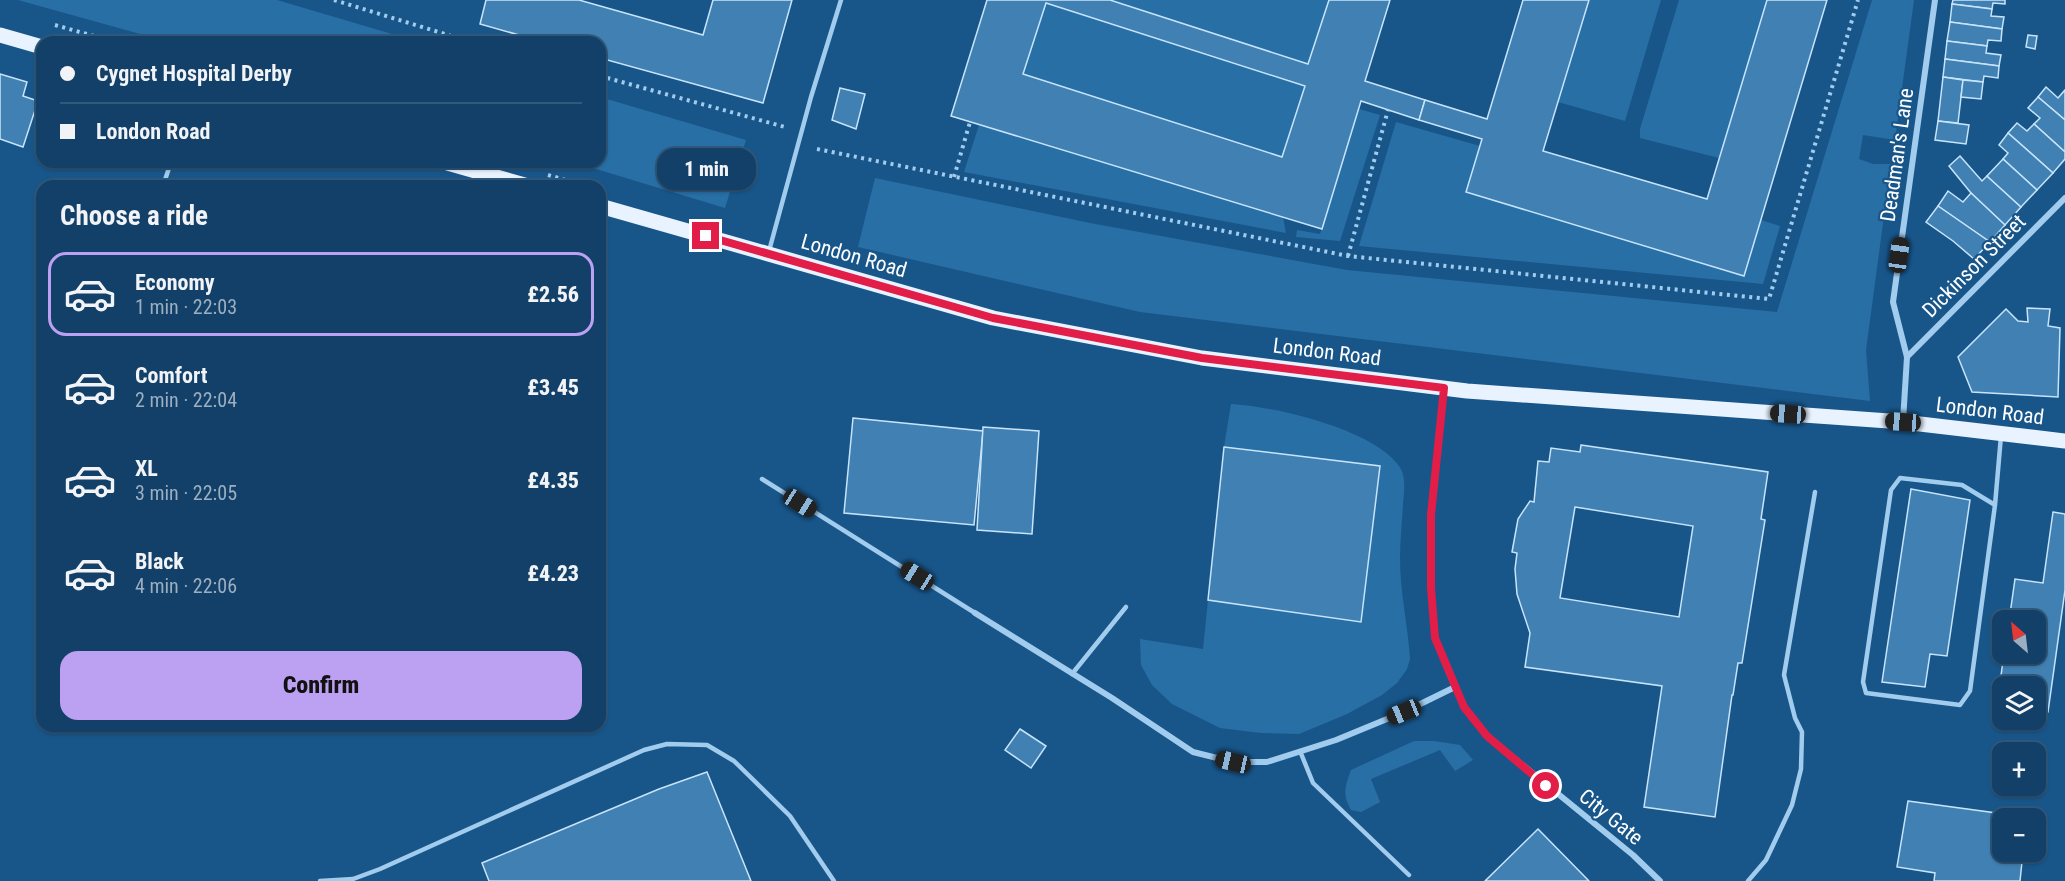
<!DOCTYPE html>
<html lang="en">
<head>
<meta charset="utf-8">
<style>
	:root { --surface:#124068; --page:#1b476e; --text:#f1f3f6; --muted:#9cafc0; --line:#31597c; --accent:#bca0f2 }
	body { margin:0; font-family:"Roboto Condensed",sans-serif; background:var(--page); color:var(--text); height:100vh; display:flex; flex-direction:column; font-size:22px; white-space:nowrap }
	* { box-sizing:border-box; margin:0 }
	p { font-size:20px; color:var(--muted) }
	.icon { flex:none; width:33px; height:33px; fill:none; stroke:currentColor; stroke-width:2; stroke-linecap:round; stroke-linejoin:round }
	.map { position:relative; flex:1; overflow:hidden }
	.sheet { position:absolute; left:36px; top:180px; width:570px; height:552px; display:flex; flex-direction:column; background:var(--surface); border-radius:18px; box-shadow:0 2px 4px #0004,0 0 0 2px var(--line) }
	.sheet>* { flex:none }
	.top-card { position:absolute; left:36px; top:36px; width:570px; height:132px; border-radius:18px; box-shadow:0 2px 4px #0004,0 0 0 2px var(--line); display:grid; align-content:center; height:132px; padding:0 24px; background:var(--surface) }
	.needle { width:39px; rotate:332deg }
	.controls { position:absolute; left:1992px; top:610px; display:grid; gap:12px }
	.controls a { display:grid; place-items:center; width:54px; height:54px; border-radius:12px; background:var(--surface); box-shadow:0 2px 4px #0004,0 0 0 2px var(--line); font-size:30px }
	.end { position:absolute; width:27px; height:27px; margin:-14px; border:8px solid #e11d48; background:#fff; box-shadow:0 0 0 3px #fff }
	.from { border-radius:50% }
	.bubble { position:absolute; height:42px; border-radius:18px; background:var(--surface); box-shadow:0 2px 4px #0004,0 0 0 2px var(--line); font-size:20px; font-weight:800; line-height:42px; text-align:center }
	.car { position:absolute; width:18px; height:36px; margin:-18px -9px; border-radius:8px; box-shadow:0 0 4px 2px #0007; background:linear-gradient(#222 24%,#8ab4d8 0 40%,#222 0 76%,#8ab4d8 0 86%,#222 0) }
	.top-card b { display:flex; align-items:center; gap:21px; height:57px; font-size:22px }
	.top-card b+b { border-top:2px solid var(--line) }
	.top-card i { width:15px; height:15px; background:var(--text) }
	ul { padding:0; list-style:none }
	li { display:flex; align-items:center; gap:18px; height:84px; margin:0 12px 9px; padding:0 12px; border:3px solid transparent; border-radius:18px }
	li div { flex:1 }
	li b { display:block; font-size:22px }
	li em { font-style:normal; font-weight:800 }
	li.on { border-color:var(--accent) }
	li>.icon { width:54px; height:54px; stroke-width:1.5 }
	h2 { padding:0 24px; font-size:27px; line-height:72px }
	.button { display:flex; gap:12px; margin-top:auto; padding:12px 24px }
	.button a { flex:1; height:69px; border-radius:18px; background:var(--accent); color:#111; font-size:24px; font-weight:800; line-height:69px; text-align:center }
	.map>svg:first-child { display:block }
	.green { fill:#286fa6 }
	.building { fill:#4080b3; stroke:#c7e4fa; stroke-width:1.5; fill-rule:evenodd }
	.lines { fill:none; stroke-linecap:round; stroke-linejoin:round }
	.path { stroke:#a1ccee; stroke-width:4; stroke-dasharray:3 4.5; stroke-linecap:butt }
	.lane { stroke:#a1ccee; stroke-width:4.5 }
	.street { stroke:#a1ccee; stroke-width:6 }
	.primary { stroke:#e8f3ff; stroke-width:15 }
	.route { stroke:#e11d48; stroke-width:8 }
	.labels { text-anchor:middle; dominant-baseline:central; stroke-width:4.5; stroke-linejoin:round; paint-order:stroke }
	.street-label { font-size:21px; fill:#fff; stroke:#18568a }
</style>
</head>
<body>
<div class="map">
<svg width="2065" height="881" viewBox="0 0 2065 881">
	<rect width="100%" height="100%" fill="#18568a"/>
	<g class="green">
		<path d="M 18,0 L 277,0 L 419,42 L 252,42 L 253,39 L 240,36 L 238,42 L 169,42 Z"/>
		<path d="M 1110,0 L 1329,0 L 1308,64 Z"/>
		<path d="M 1589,0 L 1661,0 L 1625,121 L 1558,102 Z"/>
		<path d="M 1679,0 L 1767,0 L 1719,158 L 1640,138 L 1640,129 Z"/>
		<path d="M 1872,0 L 1914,0 L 1895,140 L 1863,135 L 1859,159 L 1873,164 L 1891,164 L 1866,350 L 1870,401 L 1140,312 L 858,247 L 875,178 L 1090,223 L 1347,270 L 1777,312 Z"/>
		<path d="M 1046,3 L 1305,86 L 1282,157 L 1023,74 Z"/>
		<path d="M 600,97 L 746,140 L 725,208 L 573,162 L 600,162 Z"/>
		<path d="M 1359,109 L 1380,115 L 1340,241 L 1296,237 L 1297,230 L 1320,234 Z"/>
		<path d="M 1396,122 L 1480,146 L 1466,192 L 1744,275 L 1761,220 L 1780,226 L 1763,284 L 1359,246 Z"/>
		<path d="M 979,125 L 1283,217 L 1286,233 L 964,172 Z"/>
		<path d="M 1231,404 C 1273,406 1378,430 1401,469 C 1406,479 1404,493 1403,504 C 1402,523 1400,541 1400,559 C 1400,592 1408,626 1410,659 L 1407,669 L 1397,683 L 1382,695 L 1347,714 L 1299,734 L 1261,733 L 1220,728 L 1172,704 L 1152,685 L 1141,665 L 1140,639 L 1203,649 L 1208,600 L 1361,622 L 1380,466 L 1224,447 Z"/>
		<path d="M 1414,741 L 1434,741 L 1460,745 L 1473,760 L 1455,771 L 1440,750 L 1371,779 L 1380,802 L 1361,812 L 1351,810 C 1342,794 1345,787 1351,770 Z"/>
	</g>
	<g class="building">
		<path d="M 486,0 L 579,0 L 703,35 L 713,0 L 792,0 L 763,103 L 600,58 L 600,42 L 544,42 L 480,24 Z"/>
		<path d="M 987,0 L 1110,0 L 1308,64 L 1329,0 L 1390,0 L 1365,81 L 1425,100 L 1419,120 L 1361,101 L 1322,229 L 951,116 ZM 1046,3 L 1305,86 L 1282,157 L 1023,74 Z"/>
		<path d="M 1523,0 L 1589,0 L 1543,151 L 1707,199 L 1767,0 L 1827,0 L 1744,276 L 1466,192 L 1482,139 L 1419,120 L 1425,100 L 1487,119 Z"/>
		<path d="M 1953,0 L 2005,0 L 2005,4 L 1993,3 L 1992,9 L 1952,4 Z"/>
		<path d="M 1952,4 L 1992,9 L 1991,16 L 2004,17 L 2002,29 L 1950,22 Z"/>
		<path d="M 1950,22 L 2002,29 L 2001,41 L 1988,40 L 1987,46 L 1947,41 Z"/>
		<path d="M 2028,35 L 2037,36 L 2035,49 L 2026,47 Z"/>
		<path d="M 1947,41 L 1987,46 L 1986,53 L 2001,55 L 1999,66 L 1945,59 Z"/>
		<path d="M 1945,59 L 1999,66 L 1998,78 L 1984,76 L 1983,82 L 1943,77 Z"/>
		<path d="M 0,74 L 27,82 L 23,96 L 38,101 L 23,147 L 0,139 Z"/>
		<path d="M 1943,77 L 1963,80 L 1958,123 L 1938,121 Z"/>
		<path d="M 1963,80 L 1983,82 L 1981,99 L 1961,97 Z"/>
		<path d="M 2046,87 L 2058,98 L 2065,90 L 2065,120 L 2038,97 Z"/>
		<path d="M 840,88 L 865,94 L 856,129 L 832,120 Z"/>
		<path d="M 2038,97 L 2065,120 L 2065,152 L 2034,124 L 2040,118 L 2028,108 Z"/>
		<path d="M 1938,121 L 1969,125 L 1966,144 L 1935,140 Z"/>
		<path d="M 2017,123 L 2027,131 L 2034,124 L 2065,152 L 2065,159 L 2053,173 L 2008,133 Z"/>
		<path d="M 2008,133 L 2053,173 L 2037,190 L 2003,159 L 2008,153 L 1999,145 Z"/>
		<path d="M 1960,156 L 1982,181 L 1987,176 L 2021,207 L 2005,225 L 1971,193 L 1949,166 Z"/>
		<path d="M 2003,159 L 2037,190 L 2021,207 L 1987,176 Z"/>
		<path d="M 1948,191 L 1963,202 L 1971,193 L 2005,225 L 1990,242 L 1938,206 Z"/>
		<path d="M 1938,206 L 1990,242 L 1974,259 L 1953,241 L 1926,222 Z"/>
		<path d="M 2027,308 L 2050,309 L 2048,326 L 2060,328 L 2058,397 L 1972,392 L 1958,357 L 2006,309 L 2018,321 L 2028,322 Z"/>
		<path d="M 853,418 L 983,431 L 974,525 L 844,513 Z"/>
		<path d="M 983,427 L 1039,431 L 1032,534 L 977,530 Z"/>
		<path d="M 1581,445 L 1768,472 L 1761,519 L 1765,520 L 1742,663 L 1738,663 L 1733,695 L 1732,695 L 1715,817 L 1644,807 L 1662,686 L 1525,667 L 1530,633 L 1517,594 L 1515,569 L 1517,553 L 1512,552 L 1518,519 L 1530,501 L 1534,502 L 1538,461 L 1549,462 L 1551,448 L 1580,452 ZM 1575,507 L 1693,526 L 1679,617 L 1560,598 Z"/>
		<path d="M 1224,447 L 1380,466 L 1361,622 L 1208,600 Z"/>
		<path d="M 1911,489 L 1970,500 L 1947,656 L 1930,654 L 1925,687 L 1882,682 Z"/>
		<path d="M 2053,512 L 2065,514 L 2065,590 L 2048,712 L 2036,710 L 2036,687 L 2002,687 L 2002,705 L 1997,704 L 2004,654 L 2036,654 L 2036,621 L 2009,621 L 2015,579 L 2043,583 Z"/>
		<path d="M 1020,729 L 1046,746 L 1031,768 L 1005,750 Z"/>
		<path d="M 707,772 L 751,881 L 489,881 L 482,863 L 659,789 Z"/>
		<path d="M 1908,801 L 2026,817 L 2026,819 L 2002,819 L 2002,852 L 2023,852 L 2020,881 L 1934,881 L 1935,873 L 1897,867 Z"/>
		<path d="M 1538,829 L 1589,881 L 1485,881 Z"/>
	</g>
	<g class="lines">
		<g class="path">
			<path d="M 334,0 L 471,42"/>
			<path d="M 55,25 L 115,42"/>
			<path d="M 600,76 L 785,127"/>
			<path d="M 817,149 L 1348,256 L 1769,299 L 1858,0"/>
			<path d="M 548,175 L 587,186"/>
			<path d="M 954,177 L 970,122"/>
			<path d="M 1348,256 L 1388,110"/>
		</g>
		<g class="lane">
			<path d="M 163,186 L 171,162"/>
			<path d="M 769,251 L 811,97 L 841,0"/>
			<path d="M 762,479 L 975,613"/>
			<path d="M 1995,505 L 1962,485 L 1900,478 L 1891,490 L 1863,682 L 1866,693 L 1960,705 L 1970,691 L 1995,505 L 2001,436"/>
			<path d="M 1072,674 L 1126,607"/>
			<path d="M 1300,751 L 1313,783 L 1409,875"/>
			<path d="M 320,881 L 353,879 L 380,869 L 644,750 L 667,744 L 707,745 L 734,761 L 790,816 L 834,881"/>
			<path d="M 1748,881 L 1766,860 L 1792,805 L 1801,769 L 1802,732 L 1795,718 L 1784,675 L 1815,492"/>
		</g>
		<g class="street">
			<path d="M 1907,357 L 2065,198"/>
			<path d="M 1444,389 L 1431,515 L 1431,588 L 1435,638 L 1455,687 L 1464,707 L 1487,736 L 1633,855 L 1660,881"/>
			<path d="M 1903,421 L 1907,357 L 1893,302 L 1935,0"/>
			<path d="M 975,613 L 1112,698 L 1193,752 L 1233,762 L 1267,762 L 1336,740 L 1404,712 L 1455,687"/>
		</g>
		<g class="primary">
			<path d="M 0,35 L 42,47"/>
			<path d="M 444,162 L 528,186"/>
			<path d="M 600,206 L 993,318 L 1202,358 L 1467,391 L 1903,422 L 2065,441"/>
		</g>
	</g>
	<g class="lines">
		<path class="route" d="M 706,236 L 993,318 L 1202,358 L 1444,388 L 1431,515 L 1431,588 L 1435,638 L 1464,707 L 1487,736 L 1546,786"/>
	</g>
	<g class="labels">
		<g class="street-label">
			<text transform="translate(1897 155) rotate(-82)">Deadman's Lane</text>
			<text transform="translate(854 256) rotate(16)">London Road</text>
			<text transform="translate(1974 266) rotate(-45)">Dickinson Street</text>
			<text transform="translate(1327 352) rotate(7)">London Road</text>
			<text transform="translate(1990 411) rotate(7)">London Road</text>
			<text transform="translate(1611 817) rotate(39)">City Gate</text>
		</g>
	</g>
</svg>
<div class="controls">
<a><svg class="needle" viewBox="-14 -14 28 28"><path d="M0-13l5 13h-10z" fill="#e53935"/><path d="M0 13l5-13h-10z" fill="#9cafc0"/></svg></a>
<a><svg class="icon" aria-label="layers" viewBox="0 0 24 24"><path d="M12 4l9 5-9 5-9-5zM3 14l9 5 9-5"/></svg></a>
<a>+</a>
<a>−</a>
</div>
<i class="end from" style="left:1546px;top:786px"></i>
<i class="end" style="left:706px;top:236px"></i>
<div class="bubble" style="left:657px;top:148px;width:99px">1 min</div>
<i class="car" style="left:1899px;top:255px;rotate:8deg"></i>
<i class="car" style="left:1788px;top:414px;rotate:274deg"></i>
<i class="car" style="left:1903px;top:422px;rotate:274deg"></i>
<i class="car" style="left:800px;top:503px;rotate:122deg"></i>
<i class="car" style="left:917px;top:576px;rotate:302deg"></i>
<i class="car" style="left:1404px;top:712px;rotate:248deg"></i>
<i class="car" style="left:1233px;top:762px;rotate:283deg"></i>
<div class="top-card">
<b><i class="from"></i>Cygnet Hospital Derby</b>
<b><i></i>London Road</b>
</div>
<section class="sheet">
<h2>Choose a ride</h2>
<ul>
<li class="on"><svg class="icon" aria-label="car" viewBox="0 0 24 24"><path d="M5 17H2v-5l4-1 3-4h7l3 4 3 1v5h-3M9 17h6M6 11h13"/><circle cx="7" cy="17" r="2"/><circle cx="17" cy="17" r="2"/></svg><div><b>Economy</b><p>1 min · 22:03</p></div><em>£2.56</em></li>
<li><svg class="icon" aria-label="car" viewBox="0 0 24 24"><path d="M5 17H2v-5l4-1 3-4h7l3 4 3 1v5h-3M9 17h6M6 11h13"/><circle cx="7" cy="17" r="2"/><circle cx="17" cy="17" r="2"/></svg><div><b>Comfort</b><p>2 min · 22:04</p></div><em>£3.45</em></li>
<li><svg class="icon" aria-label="car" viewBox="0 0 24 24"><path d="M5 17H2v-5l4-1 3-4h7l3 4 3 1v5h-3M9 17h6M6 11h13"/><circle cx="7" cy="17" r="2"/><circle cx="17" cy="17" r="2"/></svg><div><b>XL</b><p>3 min · 22:05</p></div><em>£4.35</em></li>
<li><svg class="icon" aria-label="car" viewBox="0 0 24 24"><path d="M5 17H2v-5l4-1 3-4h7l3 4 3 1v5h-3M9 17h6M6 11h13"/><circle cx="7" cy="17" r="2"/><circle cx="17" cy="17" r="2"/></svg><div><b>Black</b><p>4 min · 22:06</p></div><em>£4.23</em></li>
</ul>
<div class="button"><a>Confirm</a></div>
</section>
</div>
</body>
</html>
